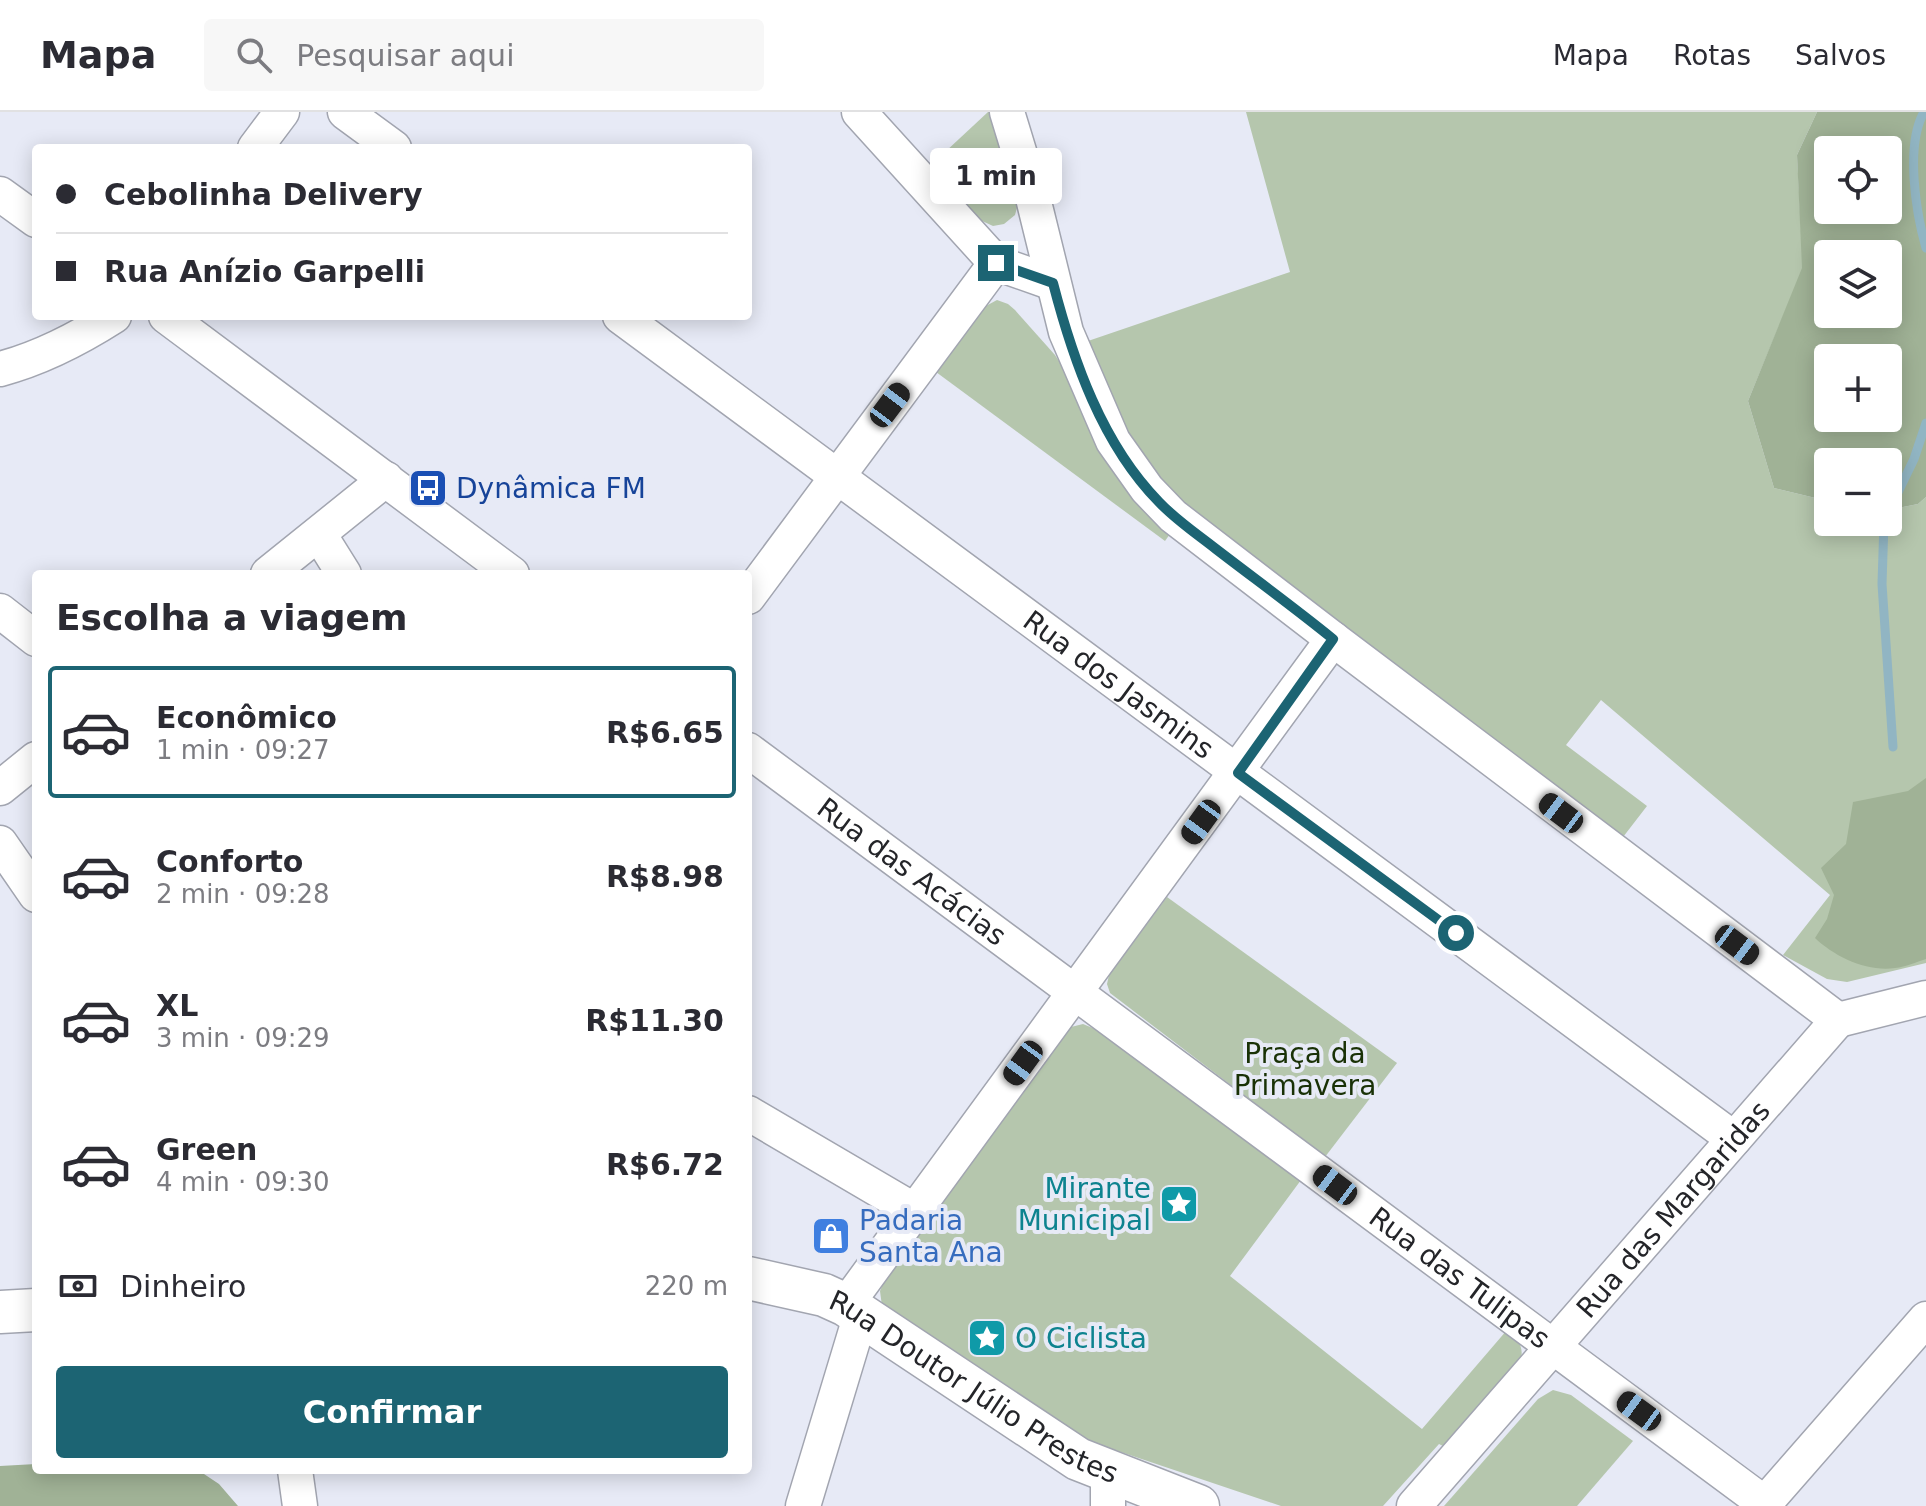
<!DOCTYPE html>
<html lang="pt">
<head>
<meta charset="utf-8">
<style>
	:root { --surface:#fff; --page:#f7f7f7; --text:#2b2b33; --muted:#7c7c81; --line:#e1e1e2; --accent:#1c6473 }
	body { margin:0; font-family:"DejaVu Sans",sans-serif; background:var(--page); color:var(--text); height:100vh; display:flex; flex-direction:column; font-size:30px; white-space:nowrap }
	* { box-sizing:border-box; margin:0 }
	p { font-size:26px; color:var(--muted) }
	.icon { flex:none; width:44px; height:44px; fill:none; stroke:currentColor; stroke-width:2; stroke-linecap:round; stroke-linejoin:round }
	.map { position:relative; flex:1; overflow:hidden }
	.details { position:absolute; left:32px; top:458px; width:720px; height:904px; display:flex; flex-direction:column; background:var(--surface); border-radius:8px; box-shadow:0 4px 20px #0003 }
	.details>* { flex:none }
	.top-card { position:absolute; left:32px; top:32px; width:720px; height:176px; border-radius:8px; box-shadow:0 4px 20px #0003; display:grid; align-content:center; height:176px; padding:0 24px; background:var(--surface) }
	.fabs { position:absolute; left:1814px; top:24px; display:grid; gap:16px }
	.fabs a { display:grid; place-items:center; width:88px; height:88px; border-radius:8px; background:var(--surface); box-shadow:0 4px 20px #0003; font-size:40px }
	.end { position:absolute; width:36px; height:36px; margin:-18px; border:10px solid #1c6473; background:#fff; box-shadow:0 0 0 4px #fff }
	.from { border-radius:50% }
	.bubble { position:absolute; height:56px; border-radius:8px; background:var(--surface); box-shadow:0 4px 20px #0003; font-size:26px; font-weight:800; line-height:56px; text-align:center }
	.car { position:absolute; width:24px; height:48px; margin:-24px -12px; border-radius:10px; box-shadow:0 0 6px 2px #0007; background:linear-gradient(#222 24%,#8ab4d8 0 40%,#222 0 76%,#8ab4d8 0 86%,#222 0) }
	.top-card b { display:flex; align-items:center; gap:28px; height:76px; font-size:30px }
	.top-card b+b { border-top:2px solid var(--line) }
	.top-card i { width:20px; height:20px; background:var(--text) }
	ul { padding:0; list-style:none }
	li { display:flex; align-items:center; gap:24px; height:132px; margin:0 16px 12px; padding:0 8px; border:4px solid transparent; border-radius:8px }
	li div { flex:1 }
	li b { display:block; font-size:30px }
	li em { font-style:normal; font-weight:800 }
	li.selected { border-color:var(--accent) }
	li>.icon { width:72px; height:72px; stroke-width:1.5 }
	h2 { padding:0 24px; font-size:36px; line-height:96px }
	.pay { display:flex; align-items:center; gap:20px; height:88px; padding:0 24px; font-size:30px }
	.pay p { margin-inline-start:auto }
	.action { display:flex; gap:16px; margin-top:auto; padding:16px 24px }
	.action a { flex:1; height:92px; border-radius:8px; background:var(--accent); color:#fff; font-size:32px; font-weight:800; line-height:92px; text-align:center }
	header { display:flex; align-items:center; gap:48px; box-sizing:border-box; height:112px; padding:0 40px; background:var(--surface); border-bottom:2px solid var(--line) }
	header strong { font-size:38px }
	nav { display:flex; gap:44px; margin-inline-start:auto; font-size:28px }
	.search { width:560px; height:72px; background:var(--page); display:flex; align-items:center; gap:20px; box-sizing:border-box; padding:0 28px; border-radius:8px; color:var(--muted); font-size:30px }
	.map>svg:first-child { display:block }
	.green { fill:#b5c6ad }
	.forest { fill:#a0b296; fill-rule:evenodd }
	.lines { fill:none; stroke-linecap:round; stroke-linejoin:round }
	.stream { stroke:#91b5c3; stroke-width:9 }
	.minor-casing { stroke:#a2a5b0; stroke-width:37 }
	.tertiary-casing { stroke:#a2a5b0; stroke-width:45 }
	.minor { stroke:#fff; stroke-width:34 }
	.tertiary { stroke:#fff; stroke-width:42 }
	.route { stroke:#1c6473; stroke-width:10 }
	.labels { text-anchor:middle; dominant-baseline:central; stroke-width:8; stroke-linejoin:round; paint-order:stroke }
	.transit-label { font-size:28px; fill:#164399; stroke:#e7eaf6; text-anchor:start }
	.street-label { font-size:28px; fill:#242529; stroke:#e7eaf6 }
	.park-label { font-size:28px; fill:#193106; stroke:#e7eaf6 }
	.culture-label { font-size:28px; fill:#0d838f; stroke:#e7eaf6; text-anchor:end }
	.shop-label { font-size:28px; fill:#366cbe; stroke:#e7eaf6; text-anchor:start }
</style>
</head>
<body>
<header>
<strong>Mapa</strong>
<div class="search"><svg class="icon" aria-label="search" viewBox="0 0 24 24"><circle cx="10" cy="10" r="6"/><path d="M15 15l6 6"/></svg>Pesquisar aqui</div>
<nav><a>Mapa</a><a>Rotas</a><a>Salvos</a></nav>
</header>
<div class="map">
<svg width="1926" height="1394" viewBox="0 0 1926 1394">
	<rect width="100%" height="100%" fill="#e7eaf6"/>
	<g class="green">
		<path d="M 988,0 L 991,0 L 1018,92 L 1015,103 L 1004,112 L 993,114 L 980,108 L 930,54 Z"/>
		<path d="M 1246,0 L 1817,0 L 1797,43 L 1803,156 L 1748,289 L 1774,376 L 1828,389 L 1828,410 L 1888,410 L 1888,398 L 1918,392 L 1926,385 L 1926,851 L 1847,870 L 1827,867 L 1783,843 L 1830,783 L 1601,588 L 1566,633 L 1647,694 L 1620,729 L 1184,396 L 1130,331 L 1088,229 L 1290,160 Z"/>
		<path d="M 997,188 L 1008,192 L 1015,198 L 1055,243 L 1170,422 L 1165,429 L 936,260 L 984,195 Z"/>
		<path d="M 1167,785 L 1397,951 L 1325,1045 L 1110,881 L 1107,872 L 1109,863 Z"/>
		<path d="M 1083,912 L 1095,917 L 1301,1068 L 1230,1164 L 1422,1317 L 1507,1218 C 1517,1227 1524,1233 1521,1247 L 1445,1335 L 1439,1332 L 1383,1394 L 1281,1394 L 1106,1335 L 1101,1340 L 882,1194 L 880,1179 L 883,1172 L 1065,920 L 1071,915 Z"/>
		<path d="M 1553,1278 L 1571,1283 L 1633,1329 L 1577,1394 L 1444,1394 L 1538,1287 Z"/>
	</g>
	<g class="forest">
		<path d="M 1817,0 L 1926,0 L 1926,385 L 1918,392 L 1888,398 L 1888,350 L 1828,350 L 1828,389 L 1774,376 L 1748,289 L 1802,156 L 1797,43 ZM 1828,38 L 1888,38 L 1888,98 L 1828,98 ZM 1828,142 L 1888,142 L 1888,202 L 1828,202 ZM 1828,246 L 1888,246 L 1888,306 L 1828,306 Z"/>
		<path d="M 1926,666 L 1926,847 C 1916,850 1906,855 1895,856 C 1867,860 1835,845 1815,826 L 1827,807 L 1834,783 L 1821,756 L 1846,732 L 1853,690 L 1908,679 Z"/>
		<path d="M 36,1352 L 36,1358 L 198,1358 L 219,1372 L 238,1394 L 0,1394 L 0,1354 Z"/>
	</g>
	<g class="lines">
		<g class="stream">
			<path d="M 1924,0 C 1905,33 1916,101 1926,136"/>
			<path d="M 1888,401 L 1914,347 L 1926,311"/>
			<path d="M 1884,410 L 1882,472 L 1893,635"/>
		</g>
		<g class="minor-casing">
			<g id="minor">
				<path d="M 345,0 L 394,36"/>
				<path d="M 859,0 L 996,151 L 1053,171"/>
				<path d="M 1007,0 L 1032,82 L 1066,220 L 1113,329 L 1147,377 L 1173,404 L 1333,527 L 1838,908"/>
				<path d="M 255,36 L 282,0"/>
				<path d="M 0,82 L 36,108"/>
				<path d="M 166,204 L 512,462"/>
				<path id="s1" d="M 620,204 L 1734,1027"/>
				<path d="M 0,257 C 42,246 78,227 114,204"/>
				<path d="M 319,422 L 344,462"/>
				<path d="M 268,462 L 386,367"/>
				<path d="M 748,485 L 996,151"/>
				<path d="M 0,499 L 36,527"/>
				<path id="s2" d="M 748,638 L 1768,1394"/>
				<path d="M 0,676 L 36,647"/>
				<path d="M 0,731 L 36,783"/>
				<path d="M 1838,908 L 1926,886"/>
				<path d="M 748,1001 L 915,1099"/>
				<path d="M 846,1193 L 1333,527"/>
				<path d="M 295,1358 L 300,1394"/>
				<path d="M 1765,1391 L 1926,1207"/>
				<path d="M 803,1394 L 861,1202"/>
				<path d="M 1108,1394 L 1108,1360"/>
				<path id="s3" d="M 1414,1394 L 1838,908"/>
			</g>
		</g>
		<g class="tertiary-casing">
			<g id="tertiary">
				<path id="s4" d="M 748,1166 L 824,1183 L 846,1193 L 1078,1347 L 1198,1394"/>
				<path d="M 0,1200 L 36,1198"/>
			</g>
		</g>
		<use href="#minor" class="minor"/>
		<use href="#tertiary" class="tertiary"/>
	</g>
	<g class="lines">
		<path class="route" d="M 996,151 L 1053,171 C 1073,248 1102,332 1159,390 C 1176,408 1197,422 1216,437 C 1255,467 1295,496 1333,527 L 1238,661 L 1456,821"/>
	</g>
	<defs>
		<g id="bus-square" transform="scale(2)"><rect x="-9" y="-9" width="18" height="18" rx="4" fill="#1a4fb4" stroke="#e7eaf6"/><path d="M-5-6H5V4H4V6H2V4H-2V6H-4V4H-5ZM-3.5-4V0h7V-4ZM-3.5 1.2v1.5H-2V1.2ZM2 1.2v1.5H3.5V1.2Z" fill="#fff"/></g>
		<g id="sight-square" transform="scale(2)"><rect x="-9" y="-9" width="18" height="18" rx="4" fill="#0f9aa8" stroke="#e7eaf6"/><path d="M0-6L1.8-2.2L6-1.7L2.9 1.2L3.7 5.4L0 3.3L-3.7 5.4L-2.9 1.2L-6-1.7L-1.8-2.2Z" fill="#fff"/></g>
		<g id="shop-square" transform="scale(2)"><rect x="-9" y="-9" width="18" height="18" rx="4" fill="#3f7fe0" stroke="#e7eaf6"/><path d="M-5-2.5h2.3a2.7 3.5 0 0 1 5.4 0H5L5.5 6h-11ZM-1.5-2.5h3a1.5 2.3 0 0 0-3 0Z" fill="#fff"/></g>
	</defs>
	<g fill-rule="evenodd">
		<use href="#bus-square" x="428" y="376"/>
		<use href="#sight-square" x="1179" y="1092"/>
		<use href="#shop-square" x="831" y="1124"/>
		<use href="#sight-square" x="987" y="1226"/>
	</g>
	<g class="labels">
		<g class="transit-label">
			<text x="456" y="376">Dynâmica FM</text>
		</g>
		<g class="street-label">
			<text stroke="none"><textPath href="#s1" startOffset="620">Rua dos Jasmins</textPath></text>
			<text stroke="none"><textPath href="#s2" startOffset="204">Rua das Acácias</textPath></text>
			<text stroke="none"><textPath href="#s3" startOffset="394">Rua das Margaridas</textPath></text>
			<text stroke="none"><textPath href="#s2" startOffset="886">Rua das Tulipas</textPath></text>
			<text stroke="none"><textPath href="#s4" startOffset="254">Rua Doutor Júlio Prestes</textPath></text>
		</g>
		<g class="park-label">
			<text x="1305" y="941">Praça da<tspan x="1305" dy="32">Primavera</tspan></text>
		</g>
		<g class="culture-label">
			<text x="1151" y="1076">Mirante<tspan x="1151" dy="32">Municipal</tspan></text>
			<text x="1015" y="1226" text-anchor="start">O Ciclista</text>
		</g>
		<g class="shop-label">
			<text x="859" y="1108">Padaria<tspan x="859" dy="32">Santa Ana</tspan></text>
		</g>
	</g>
</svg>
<div class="fabs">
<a><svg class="icon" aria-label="locate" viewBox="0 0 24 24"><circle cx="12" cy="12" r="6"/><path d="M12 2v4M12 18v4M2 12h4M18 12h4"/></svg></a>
<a><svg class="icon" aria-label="layers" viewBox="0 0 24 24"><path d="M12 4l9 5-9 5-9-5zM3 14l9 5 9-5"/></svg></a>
<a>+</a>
<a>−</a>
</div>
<i class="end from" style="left:1456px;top:821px"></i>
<i class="end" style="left:996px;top:151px"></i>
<div class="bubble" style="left:930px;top:36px;width:132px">1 min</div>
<i class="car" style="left:890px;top:293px;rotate:37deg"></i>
<i class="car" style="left:1561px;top:701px;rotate:307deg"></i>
<i class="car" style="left:1201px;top:710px;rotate:216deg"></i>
<i class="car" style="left:1737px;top:833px;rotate:127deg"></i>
<i class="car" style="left:1023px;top:951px;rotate:216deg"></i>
<i class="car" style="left:1335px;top:1073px;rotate:307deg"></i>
<i class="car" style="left:1639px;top:1299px;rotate:306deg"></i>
<div class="top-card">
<b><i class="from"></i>Cebolinha Delivery</b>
<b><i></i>Rua Anízio Garpelli</b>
</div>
<section class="details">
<h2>Escolha a viagem</h2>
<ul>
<li class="selected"><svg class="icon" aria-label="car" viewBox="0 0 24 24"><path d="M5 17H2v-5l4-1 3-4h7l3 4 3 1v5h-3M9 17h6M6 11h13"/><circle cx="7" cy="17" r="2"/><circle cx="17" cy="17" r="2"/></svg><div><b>Econômico</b><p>1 min · 09:27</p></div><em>R$6.65</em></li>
<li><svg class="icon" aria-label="car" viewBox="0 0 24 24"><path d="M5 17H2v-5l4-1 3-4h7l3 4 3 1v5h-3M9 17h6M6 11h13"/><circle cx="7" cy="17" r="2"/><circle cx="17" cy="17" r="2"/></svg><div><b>Conforto</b><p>2 min · 09:28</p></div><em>R$8.98</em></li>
<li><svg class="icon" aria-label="car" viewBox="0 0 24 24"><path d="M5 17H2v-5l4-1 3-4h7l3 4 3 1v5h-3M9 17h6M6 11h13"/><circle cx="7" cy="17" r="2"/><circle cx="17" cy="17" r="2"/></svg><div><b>XL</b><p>3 min · 09:29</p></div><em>R$11.30</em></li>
<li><svg class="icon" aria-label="car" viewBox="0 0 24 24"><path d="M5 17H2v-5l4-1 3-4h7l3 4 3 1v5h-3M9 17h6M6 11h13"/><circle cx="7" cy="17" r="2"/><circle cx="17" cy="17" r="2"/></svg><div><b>Green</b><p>4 min · 09:30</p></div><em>R$6.72</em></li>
</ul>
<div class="pay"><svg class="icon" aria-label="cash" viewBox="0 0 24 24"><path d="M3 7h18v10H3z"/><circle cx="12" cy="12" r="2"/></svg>Dinheiro<p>220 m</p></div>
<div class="action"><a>Confirmar</a></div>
</section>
</div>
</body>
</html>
